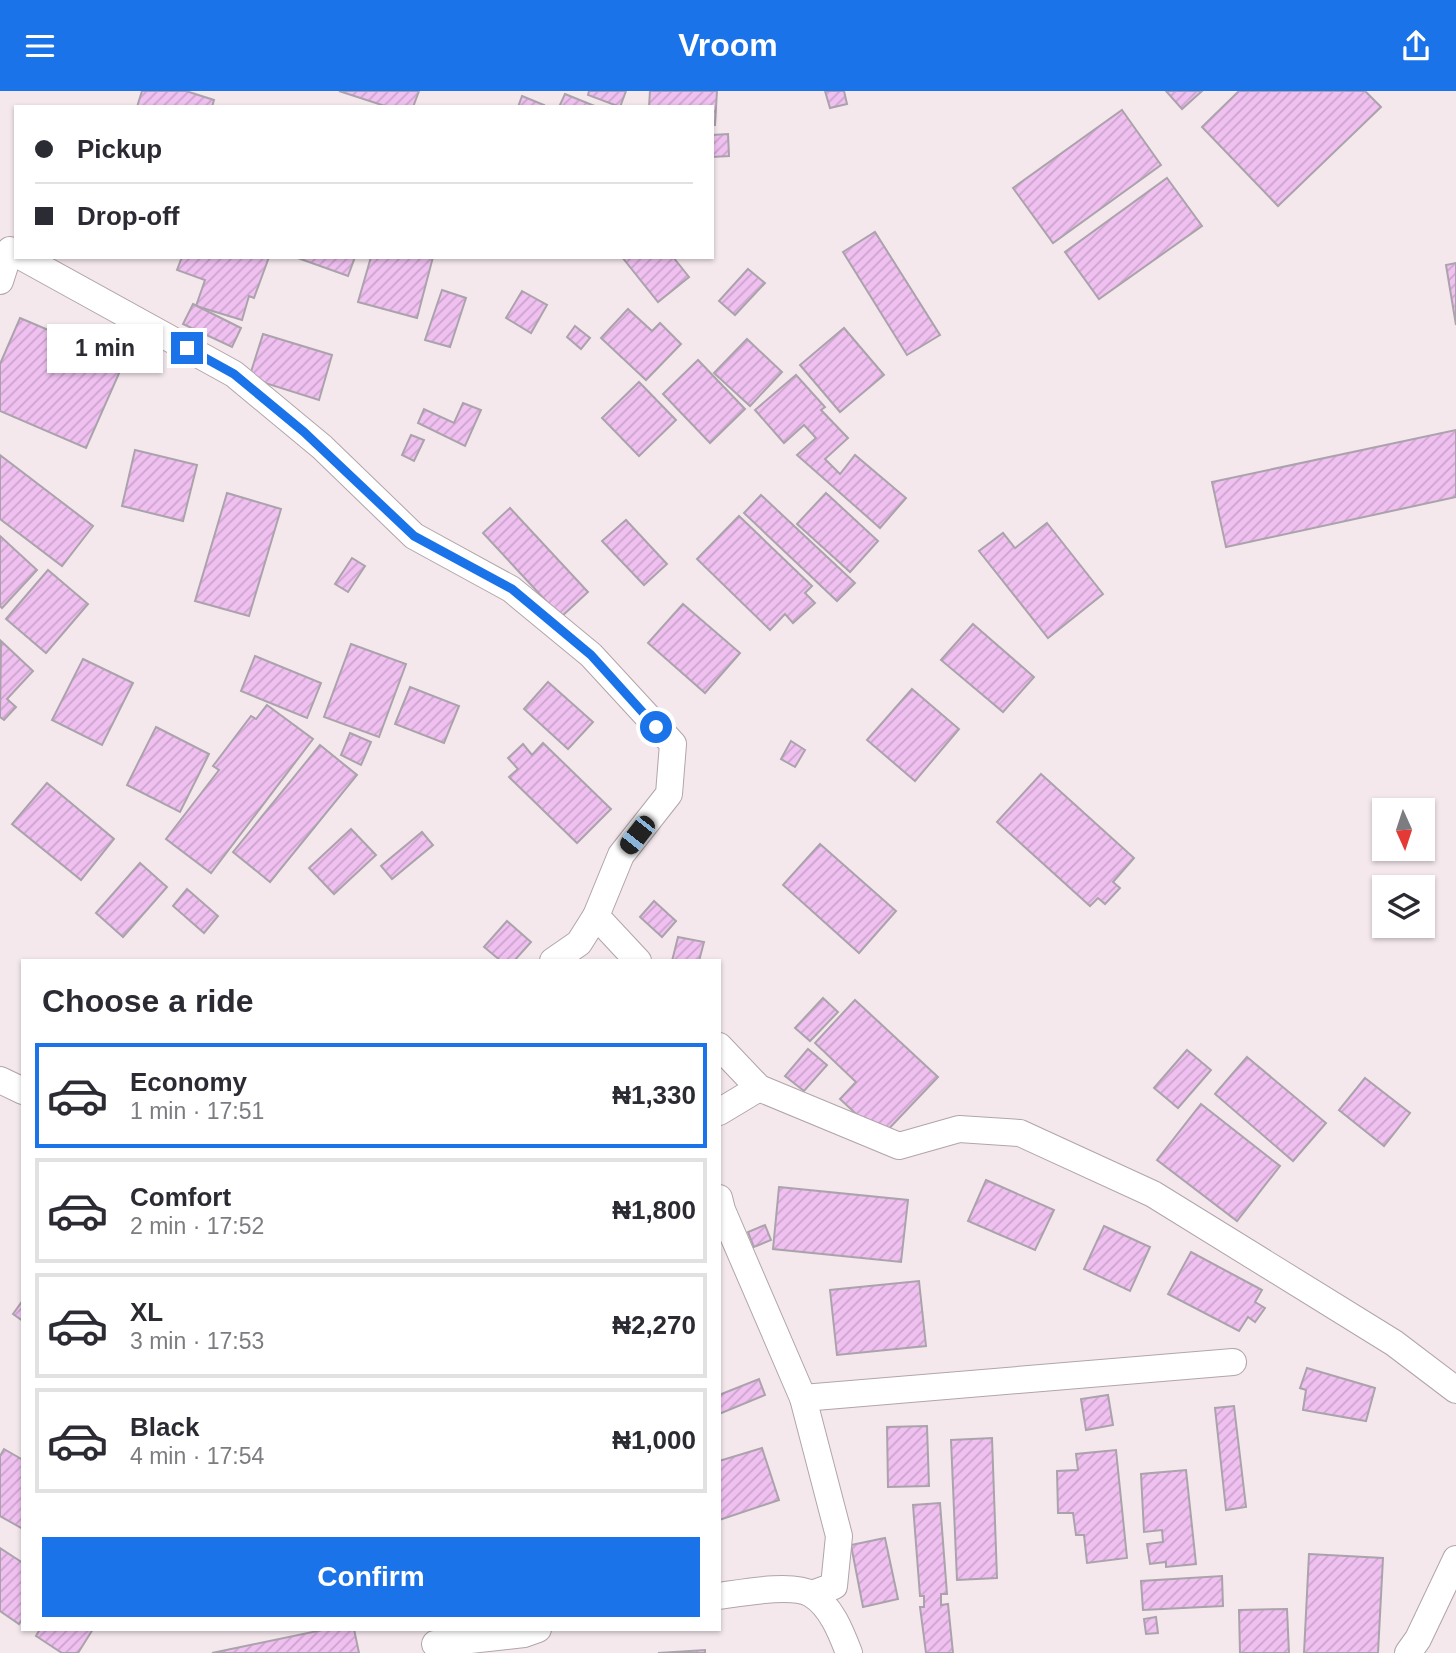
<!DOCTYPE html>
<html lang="en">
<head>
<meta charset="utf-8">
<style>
	:root { --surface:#fff; --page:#f7f7f7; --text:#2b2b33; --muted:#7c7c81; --line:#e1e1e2; --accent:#1a73e8 }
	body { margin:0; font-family:Arial,sans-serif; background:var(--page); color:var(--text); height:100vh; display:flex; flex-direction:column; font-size:26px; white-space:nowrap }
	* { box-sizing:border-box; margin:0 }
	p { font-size:23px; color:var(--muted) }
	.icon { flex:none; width:38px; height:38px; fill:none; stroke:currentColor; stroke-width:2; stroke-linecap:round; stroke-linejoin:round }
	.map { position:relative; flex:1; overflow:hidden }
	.sheet { position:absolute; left:21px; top:868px; width:700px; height:672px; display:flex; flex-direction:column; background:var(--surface); border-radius:0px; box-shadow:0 2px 5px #0004 }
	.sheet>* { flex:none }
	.top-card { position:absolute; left:14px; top:14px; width:700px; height:154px; border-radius:0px; box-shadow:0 2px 5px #0004; display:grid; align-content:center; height:154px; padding:0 21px; background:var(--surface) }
	.needle { width:46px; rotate:177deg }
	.buttons { position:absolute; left:1372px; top:707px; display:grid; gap:14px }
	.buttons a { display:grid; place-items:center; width:63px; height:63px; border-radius:0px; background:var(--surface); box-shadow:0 2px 5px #0004; font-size:35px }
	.end { position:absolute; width:32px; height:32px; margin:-16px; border:9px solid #1a73e8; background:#fff; box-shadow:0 0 0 4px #fff }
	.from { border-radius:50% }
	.bubble { position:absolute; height:49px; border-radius:0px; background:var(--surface); box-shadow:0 2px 5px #0004; font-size:23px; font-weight:700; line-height:49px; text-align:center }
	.car { position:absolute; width:21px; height:42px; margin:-21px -10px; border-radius:9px; box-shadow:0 0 5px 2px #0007; background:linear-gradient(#222 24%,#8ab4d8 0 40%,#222 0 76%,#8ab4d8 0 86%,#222 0) }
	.top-card b { display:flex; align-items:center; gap:24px; height:66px; font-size:26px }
	.top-card b+b { border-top:2px solid var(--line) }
	.top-card i { width:18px; height:18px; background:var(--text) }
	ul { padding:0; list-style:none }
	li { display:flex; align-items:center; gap:21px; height:105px; margin:0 14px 10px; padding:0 7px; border:4px solid var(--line); border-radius:0px }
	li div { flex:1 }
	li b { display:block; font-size:26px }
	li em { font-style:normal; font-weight:700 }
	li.current { border-color:var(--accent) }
	li>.icon { width:63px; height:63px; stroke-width:1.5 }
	h2 { padding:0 21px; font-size:32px; line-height:84px }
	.action { display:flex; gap:14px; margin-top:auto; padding:14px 21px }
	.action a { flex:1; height:80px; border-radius:0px; background:var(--accent); color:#fff; font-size:28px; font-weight:700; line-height:80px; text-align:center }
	header { display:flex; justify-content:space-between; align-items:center; height:91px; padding:0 21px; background:var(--accent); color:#fff; font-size:32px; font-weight:700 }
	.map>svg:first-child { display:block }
	.building { fill:url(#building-hatch); stroke:#aba3ab; stroke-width:2 }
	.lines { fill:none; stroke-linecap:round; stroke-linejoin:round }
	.street-casing { stroke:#b0a5aa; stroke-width:28 }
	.street { stroke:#fff; stroke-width:26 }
	.route { stroke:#1a73e8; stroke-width:9 }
</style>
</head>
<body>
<header><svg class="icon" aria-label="menu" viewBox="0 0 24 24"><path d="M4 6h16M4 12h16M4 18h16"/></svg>Vroom<svg class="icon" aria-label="share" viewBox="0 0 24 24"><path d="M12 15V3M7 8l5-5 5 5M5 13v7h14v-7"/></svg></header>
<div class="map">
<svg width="1456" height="1562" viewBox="0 0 1456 1562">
	<defs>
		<pattern id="building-hatch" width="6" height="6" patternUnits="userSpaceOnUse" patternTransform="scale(1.75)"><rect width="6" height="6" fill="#efc0f0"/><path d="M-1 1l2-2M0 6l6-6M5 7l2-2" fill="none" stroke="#cca4cd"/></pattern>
	</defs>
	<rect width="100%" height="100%" fill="#f4e8ed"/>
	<g class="building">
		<path d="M 142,0 L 186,0 L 214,9 L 212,16 L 137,16 Z"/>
		<path d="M 339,0 L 419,0 L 413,16 L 388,16 Z"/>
		<path d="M 589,0 L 626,0 L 620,16 L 588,4 Z"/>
		<path d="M 650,0 L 717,0 L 715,34 L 712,34 L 712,16 L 649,16 Z"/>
		<path d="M 825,0 L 844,0 L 847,13 L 830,17 Z"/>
		<path d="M 1166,0 L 1202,0 L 1182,18 Z"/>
		<path d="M 1239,0 L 1365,0 L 1381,16 L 1278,115 L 1202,36 Z"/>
		<path d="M 565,3 L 597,16 L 559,16 Z"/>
		<path d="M 522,5 L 544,14 L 543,16 L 518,16 Z"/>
		<path d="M 1122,19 L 1161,74 L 1053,152 L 1013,97 Z"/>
		<path d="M 728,43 L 729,65 L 712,66 L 712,44 Z"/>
		<path d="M 1167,87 L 1202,135 L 1099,208 L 1065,161 Z"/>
		<path d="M 875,141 L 940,244 L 907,264 L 843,161 Z"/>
		<path d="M 182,166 L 269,166 L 254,207 L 249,205 L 242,229 L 196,215 L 205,189 L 177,179 Z"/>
		<path d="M 295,166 L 355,166 L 348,185 Z"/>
		<path d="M 371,166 L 433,166 L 417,227 L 358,211 Z"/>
		<path d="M 622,166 L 673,166 L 689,186 L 658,211 Z"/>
		<path d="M 1456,172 L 1456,234 L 1446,174 Z"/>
		<path d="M 748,178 L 765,192 L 735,224 L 719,210 Z"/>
		<path d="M 442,199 L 466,207 L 450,256 L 425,249 Z"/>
		<path d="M 522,200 L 547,214 L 531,242 L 506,227 Z"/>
		<path d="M 193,213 L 241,237 L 232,256 L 183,233 Z"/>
		<path d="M 628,218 L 652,240 L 660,232 L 681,253 L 646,289 L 601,247 Z"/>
		<path d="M 20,227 L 124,271 L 86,357 L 0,320 L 0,273 Z"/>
		<path d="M 575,235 L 590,247 L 581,258 L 567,246 Z"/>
		<path d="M 844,237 L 884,284 L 840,321 L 800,274 Z"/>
		<path d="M 263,243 L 332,264 L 319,309 L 249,287 Z"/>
		<path d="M 747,248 L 782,281 L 750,315 L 714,282 Z"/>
		<path d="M 698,269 L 745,318 L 710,352 L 663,303 Z"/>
		<path d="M 796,284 L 825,316 L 821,319 L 848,347 L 825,368 L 840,383 L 855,364 L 906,407 L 880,437 L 797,364 L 816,347 L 804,334 L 784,352 L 755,319 Z"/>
		<path d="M 639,291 L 676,329 L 639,365 L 602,327 Z"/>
		<path d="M 463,312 L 481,319 L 465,355 L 418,332 L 424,318 L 454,332 Z"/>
		<path d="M 1456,339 L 1456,406 L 1226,456 L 1212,391 Z"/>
		<path d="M 411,344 L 424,349 L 414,370 L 402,364 Z"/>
		<path d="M 135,359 L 197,374 L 183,430 L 122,415 Z"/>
		<path d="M 0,364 L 93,435 L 62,475 L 0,428 Z"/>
		<path d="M 227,402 L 281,418 L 249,525 L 195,510 Z"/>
		<path d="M 826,402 L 878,450 L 850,481 L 797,433 Z"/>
		<path d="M 761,404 L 855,492 L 837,510 L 744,422 Z"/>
		<path d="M 510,417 L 588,501 L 561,526 L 483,442 Z"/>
		<path d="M 739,425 L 812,495 L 805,502 L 815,512 L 793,532 L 785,523 L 770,539 L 697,468 Z"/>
		<path d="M 626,429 L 667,473 L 644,494 L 602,450 Z"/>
		<path d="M 1047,432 L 1103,503 L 1048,547 L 979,460 L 1003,442 L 1015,457 Z"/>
		<path d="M 0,445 L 37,479 L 2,517 L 0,515 Z"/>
		<path d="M 352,467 L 365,475 L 348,501 L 335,493 Z"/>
		<path d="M 48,479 L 88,513 L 46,562 L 6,528 Z"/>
		<path d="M 683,513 L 740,562 L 705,602 L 648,552 Z"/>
		<path d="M 973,533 L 1034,586 L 1003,621 L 941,569 Z"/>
		<path d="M 1,550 L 33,580 L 7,608 L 16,616 L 4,629 L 0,626 Z"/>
		<path d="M 351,553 L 406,573 L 379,646 L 324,626 Z"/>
		<path d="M 255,565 L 321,592 L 307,627 L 241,600 Z"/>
		<path d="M 83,568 L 133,592 L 102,654 L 52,629 Z"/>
		<path d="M 548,591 L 593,631 L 568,658 L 524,618 Z"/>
		<path d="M 410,596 L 459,615 L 444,652 L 395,633 Z"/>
		<path d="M 912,598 L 959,638 L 915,690 L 867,649 Z"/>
		<path d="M 267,614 L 313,648 L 211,782 L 166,748 L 219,679 L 213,675 L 251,625 L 256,628 Z"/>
		<path d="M 156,636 L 209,663 L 180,721 L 127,694 Z"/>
		<path d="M 350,642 L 371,651 L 361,674 L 341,664 Z"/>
		<path d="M 791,650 L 805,659 L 795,676 L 781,668 Z"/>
		<path d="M 543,652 L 611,718 L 577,752 L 509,686 L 518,678 L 508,667 L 523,653 L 532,664 Z"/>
		<path d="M 320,654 L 357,684 L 270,791 L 233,761 Z"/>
		<path d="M 1041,683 L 1134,767 L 1113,791 L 1120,797 L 1105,813 L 1098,807 L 1090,815 L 997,731 Z"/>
		<path d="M 47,692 L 114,748 L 81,789 L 12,733 Z"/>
		<path d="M 351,738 L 376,764 L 334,803 L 309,777 Z"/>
		<path d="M 422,741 L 433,754 L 392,788 L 381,775 Z"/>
		<path d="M 820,753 L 896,820 L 859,862 L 783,794 Z"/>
		<path d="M 140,772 L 167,796 L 123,846 L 96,822 Z"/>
		<path d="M 187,798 L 218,825 L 204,842 L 173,815 Z"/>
		<path d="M 654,810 L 676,830 L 662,846 L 640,826 Z"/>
		<path d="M 507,830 L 531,851 L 514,870 L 501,870 L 484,856 Z"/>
		<path d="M 678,846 L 704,851 L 699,870 L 672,870 Z"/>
		<path d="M 823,907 L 838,921 L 810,950 L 795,937 Z"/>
		<path d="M 855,909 L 938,986 L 881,1046 L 840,1008 L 856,991 L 815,952 Z"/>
		<path d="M 808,958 L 827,974 L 804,1000 L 785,985 Z"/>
		<path d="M 1187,959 L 1211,979 L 1178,1017 L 1154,997 Z"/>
		<path d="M 1247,966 L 1326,1032 L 1293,1070 L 1215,1003 Z"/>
		<path d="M 1365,987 L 1410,1022 L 1384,1055 L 1339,1019 Z"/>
		<path d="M 1201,1013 L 1280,1075 L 1237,1130 L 1157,1069 Z"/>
		<path d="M 986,1089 L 1054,1119 L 1035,1159 L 968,1130 Z"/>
		<path d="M 779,1096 L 908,1109 L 901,1171 L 773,1158 Z"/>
		<path d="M 765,1134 L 771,1149 L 754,1156 L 748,1141 Z"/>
		<path d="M 1104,1135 L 1150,1156 L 1130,1200 L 1084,1178 Z"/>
		<path d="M 1191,1161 L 1262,1199 L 1255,1211 L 1265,1217 L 1255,1231 L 1248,1226 L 1239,1240 L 1168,1203 Z"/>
		<path d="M 919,1190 L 926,1255 L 837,1264 L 830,1199 Z"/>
		<path d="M 23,1209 L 23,1230 L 13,1223 Z"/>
		<path d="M 1307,1277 L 1375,1297 L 1366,1330 L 1303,1319 L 1306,1299 L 1300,1297 Z"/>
		<path d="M 759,1288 L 765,1304 L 719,1323 L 719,1304 Z"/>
		<path d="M 1108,1304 L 1113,1334 L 1086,1339 L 1081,1308 Z"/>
		<path d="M 1234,1315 L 1246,1416 L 1226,1419 L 1215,1317 Z"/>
		<path d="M 927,1335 L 929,1395 L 888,1396 L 887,1336 Z"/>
		<path d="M 992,1347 L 997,1487 L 957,1489 L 951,1349 Z"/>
		<path d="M 762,1357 L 779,1409 L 719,1429 L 719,1370 Z"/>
		<path d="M 4,1358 L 23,1369 L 23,1438 L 0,1425 L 0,1365 Z"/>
		<path d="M 1116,1359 L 1127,1467 L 1087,1472 L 1084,1444 L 1076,1444 L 1073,1422 L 1058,1422 L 1057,1380 L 1078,1379 L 1076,1363 Z"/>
		<path d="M 1186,1379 L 1196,1473 L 1166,1476 L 1166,1471 L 1150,1473 L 1147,1453 L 1163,1451 L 1162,1439 L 1144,1441 L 1141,1383 Z"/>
		<path d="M 940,1412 L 947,1503 L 941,1503 L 941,1514 L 948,1513 L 953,1562 L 926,1562 L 920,1516 L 924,1516 L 924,1505 L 920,1505 L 913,1414 Z"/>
		<path d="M 885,1447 L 898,1508 L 863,1516 L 851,1454 Z"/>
		<path d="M 0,1457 L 23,1472 L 23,1527 L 19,1533 L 0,1520 Z"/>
		<path d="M 1309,1463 L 1383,1467 L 1378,1562 L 1304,1562 Z"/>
		<path d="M 1222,1485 L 1223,1515 L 1143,1519 L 1141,1490 Z"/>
		<path d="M 1287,1518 L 1289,1562 L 1240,1562 L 1239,1519 Z"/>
		<path d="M 1156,1526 L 1158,1542 L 1146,1543 L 1144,1528 Z"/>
		<path d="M 40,1538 L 93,1538 L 78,1562 L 62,1562 L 36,1545 Z"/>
		<path d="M 327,1538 L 354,1538 L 359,1562 L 212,1562 Z"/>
		<path d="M 705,1559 L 705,1562 L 658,1562 Z"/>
	</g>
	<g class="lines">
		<g class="street-casing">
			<g id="street">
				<path d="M 22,166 L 234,283 L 322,356 L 414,445 L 511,498 L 591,564 L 673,653 L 669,703 L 621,764 L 596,825 L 579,852 L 553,870"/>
				<path d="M 0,190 L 10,159"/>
				<path d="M 596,825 L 638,870"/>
				<path d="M 719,955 L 759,997 L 899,1055 L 959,1038 L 1020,1042 L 1153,1103 L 1394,1252 L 1456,1299"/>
				<path d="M 0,989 L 23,1000"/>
				<path d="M 719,1021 L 759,997"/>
				<path d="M 719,1107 L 722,1119 L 803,1307 L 839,1445 L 834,1495 L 812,1503"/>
				<path d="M 803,1307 L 1233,1271"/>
				<path d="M 719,1505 C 741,1502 792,1492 811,1503 C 831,1515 841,1541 849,1562"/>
				<path d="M 435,1553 L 524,1543 L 538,1538"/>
				<path d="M 1408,1562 L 1418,1548 L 1456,1468"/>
			</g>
		</g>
		<use href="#street" class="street"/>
	</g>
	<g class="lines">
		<path class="route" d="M 187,257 L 234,283 L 304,341 L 414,445 L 512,498 L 591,564 L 656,636"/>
	</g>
</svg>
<div class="buttons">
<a><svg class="needle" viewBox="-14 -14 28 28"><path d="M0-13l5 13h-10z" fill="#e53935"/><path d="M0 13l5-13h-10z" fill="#7c7c81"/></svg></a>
<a><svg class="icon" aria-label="layers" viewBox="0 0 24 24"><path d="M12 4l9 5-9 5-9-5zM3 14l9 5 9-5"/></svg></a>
</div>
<i class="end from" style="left:656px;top:636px"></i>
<i class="end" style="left:187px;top:257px"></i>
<div class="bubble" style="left:47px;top:233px;width:116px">1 min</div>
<i class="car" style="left:637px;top:744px;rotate:218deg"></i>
<div class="top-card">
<b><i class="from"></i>Pickup</b>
<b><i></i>Drop-off</b>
</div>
<section class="sheet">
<h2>Choose a ride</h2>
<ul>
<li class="current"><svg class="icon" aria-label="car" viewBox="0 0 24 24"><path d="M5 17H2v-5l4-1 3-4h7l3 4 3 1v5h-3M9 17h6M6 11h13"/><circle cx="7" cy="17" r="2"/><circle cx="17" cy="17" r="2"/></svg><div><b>Economy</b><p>1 min · 17:51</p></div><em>₦1,330</em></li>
<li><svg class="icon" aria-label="car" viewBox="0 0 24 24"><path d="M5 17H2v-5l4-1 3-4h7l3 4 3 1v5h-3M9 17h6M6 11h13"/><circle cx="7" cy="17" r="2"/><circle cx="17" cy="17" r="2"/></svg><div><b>Comfort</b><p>2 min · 17:52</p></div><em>₦1,800</em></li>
<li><svg class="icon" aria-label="car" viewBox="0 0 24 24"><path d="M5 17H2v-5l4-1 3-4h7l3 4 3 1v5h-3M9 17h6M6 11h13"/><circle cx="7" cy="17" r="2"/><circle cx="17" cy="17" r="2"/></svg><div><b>XL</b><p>3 min · 17:53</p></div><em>₦2,270</em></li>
<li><svg class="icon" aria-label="car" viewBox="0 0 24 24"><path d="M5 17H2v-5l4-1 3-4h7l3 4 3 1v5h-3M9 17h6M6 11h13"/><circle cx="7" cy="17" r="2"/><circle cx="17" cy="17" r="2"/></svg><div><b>Black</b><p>4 min · 17:54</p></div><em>₦1,000</em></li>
</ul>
<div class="action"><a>Confirm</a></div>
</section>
</div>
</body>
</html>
